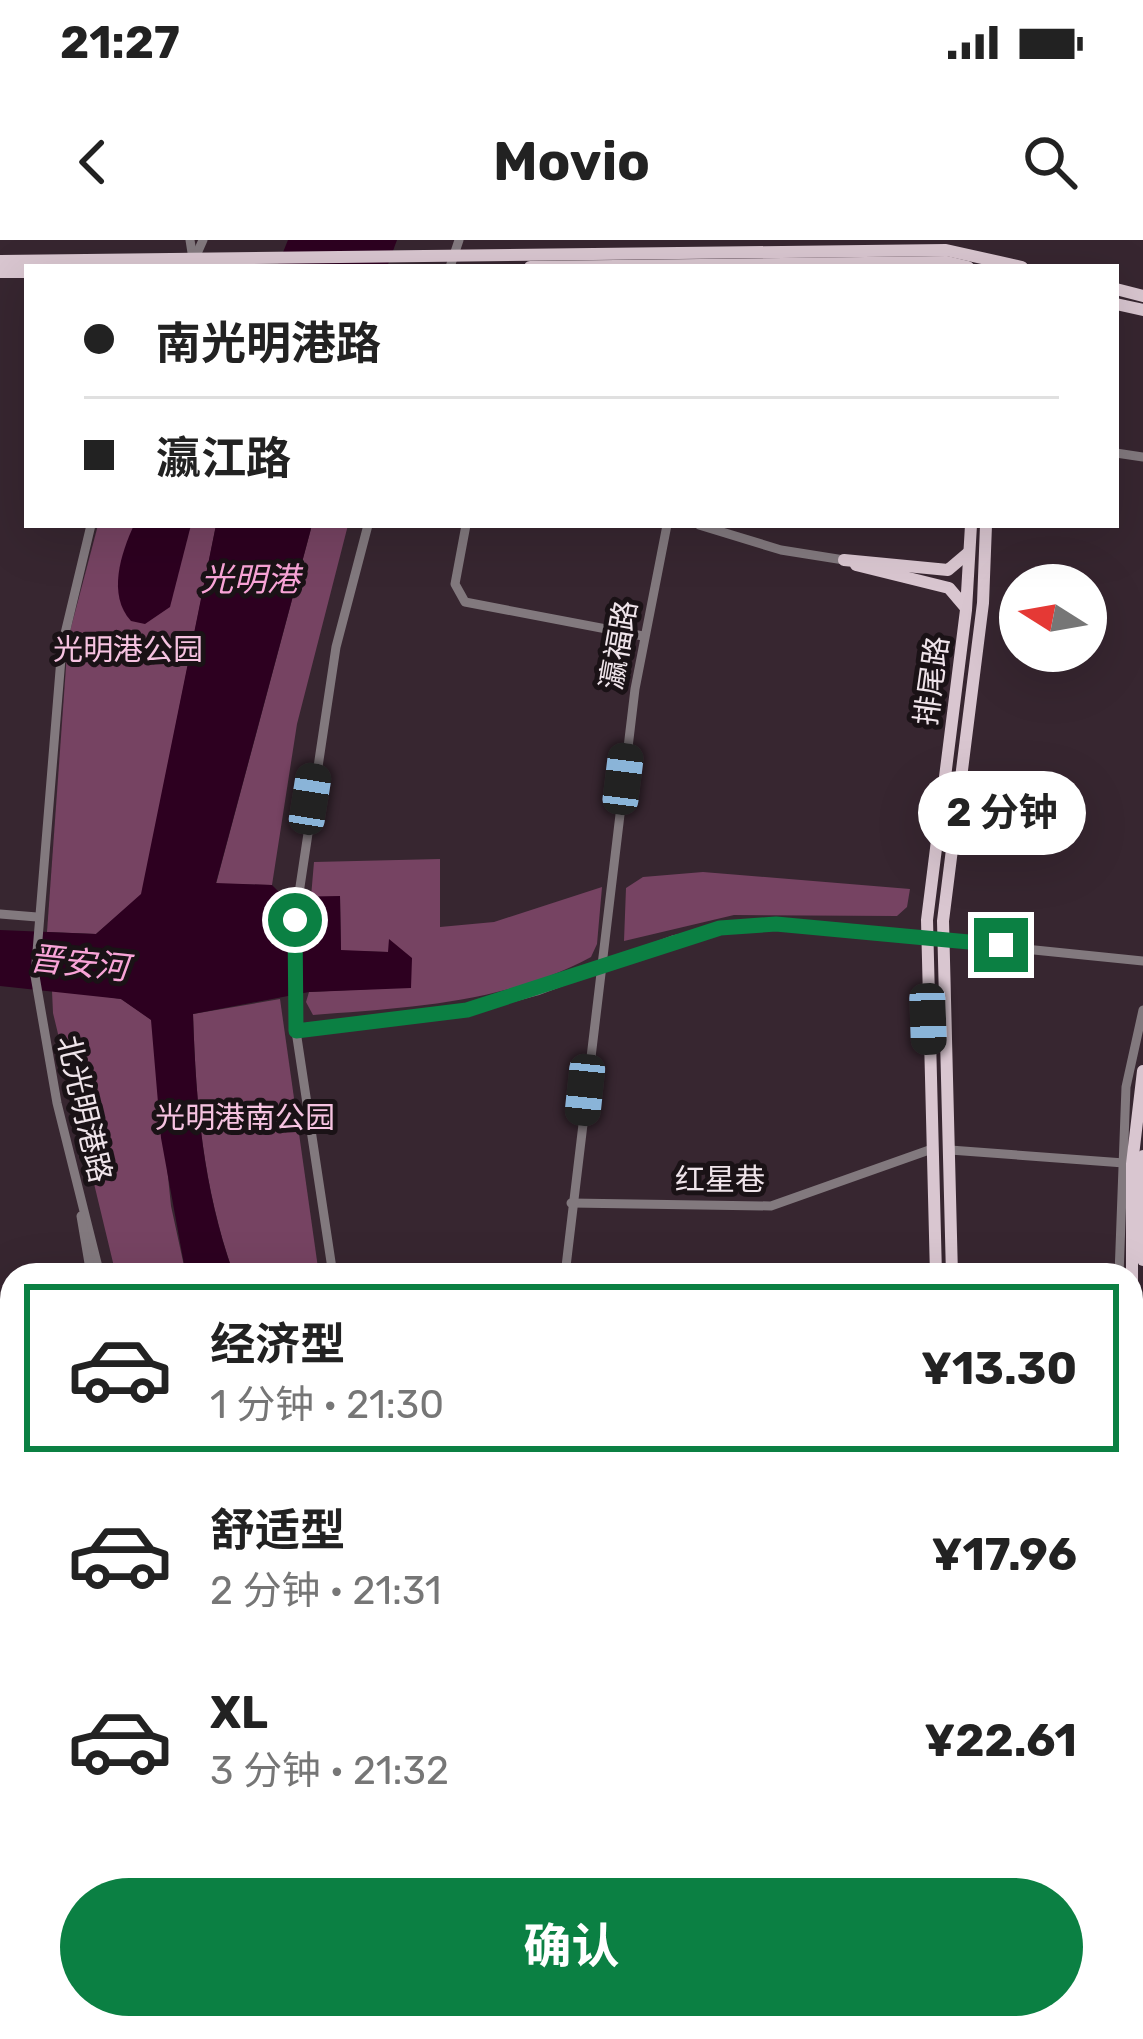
<!DOCTYPE html>
<html lang="zh">
<head>
<meta charset="utf-8">
<style>
	:root { --surface:#fff; --page:#f6f6f6; --text:#222; --muted:#767676; --line:#e0e0e0; --accent:#0b8043 }
	body { margin:0; font-family:Rubik,"Noto Sans SC",sans-serif; background:var(--page); color:var(--text); height:100vh; display:flex; flex-direction:column; font-size:45px; white-space:nowrap }
	* { box-sizing:border-box; margin:0 }
	p { font-size:39px; color:var(--muted) }
	.icon { flex:none; width:66px; height:66px; fill:none; stroke:currentColor; stroke-width:2; stroke-linecap:round; stroke-linejoin:round }
	.map { position:relative; flex:1; overflow:hidden }
	.drawer { position:absolute; left:0px; top:1023px; width:1143px; height:777px; display:flex; flex-direction:column; background:var(--surface); border-radius:36px 36px 0 0; box-shadow:0 12px 48px #0002 }
	.drawer>* { flex:none }
	.guide { position:absolute; left:24px; top:24px; width:1095px; height:264px; border-radius:0px; box-shadow:0 12px 48px #0002; display:grid; align-content:center; height:264px; padding:0 60px; background:var(--surface) }
	.needle { width:78px; rotate:281deg }
	.buttons { position:absolute; left:999px; top:324px; display:grid; gap:24px }
	.buttons a { display:grid; place-items:center; width:108px; height:108px; border-radius:50%; background:var(--surface); box-shadow:0 12px 48px #0002; font-size:60px }
	.end { position:absolute; width:54px; height:54px; margin:-27px; border:15px solid #0b8043; background:#fff; box-shadow:0 0 0 6px #fff }
	.from { border-radius:50% }
	.bubble { position:absolute; height:84px; border-radius:42px; background:var(--surface); box-shadow:0 12px 48px #0002; font-size:39px; font-weight:700; line-height:84px; text-align:center }
	.car { position:absolute; width:36px; height:72px; margin:-36px -18px; border-radius:15px; box-shadow:0 0 9px 3px #0007; background:linear-gradient(#222 24%,#8ab4d8 0 40%,#222 0 76%,#8ab4d8 0 86%,#222 0) }
	.guide b { display:flex; align-items:center; gap:42px; height:114px; font-size:45px }
	.guide b+b { border-top:3px solid var(--line) }
	.guide i { width:30px; height:30px; background:var(--text) }
	ul { padding:21px 0 0; list-style:none }
	li { display:flex; align-items:center; gap:36px; height:168px; margin:0 24px 18px; padding:0 36px; border:6px solid transparent; border-radius:0px }
	li div { flex:1 }
	li b { display:block; font-size:45px }
	li em { font-style:normal; font-weight:700 }
	li.on { border-color:var(--accent) }
	li>.icon { width:108px; height:108px; stroke-width:1.5 }
	.button { display:flex; gap:24px; margin-top:auto; padding:24px 60px }
	.button a { flex:1; height:138px; border-radius:72px; background:var(--accent); color:#fff; font-size:48px; font-weight:700; line-height:138px; text-align:center }
	.status { display:flex; justify-content:space-between; align-items:center; height:84px; padding:0 60px; background:var(--surface); direction:ltr }
	.status svg { height:33px; fill:currentColor }
	header { display:flex; justify-content:space-between; align-items:center; height:156px; padding:0 60px; background:var(--surface); font-size:54px; font-weight:700 }
	.map>svg:first-child { display:block }
	.green { fill:#764362 }
	.water { fill:#2d0020 }
	.lines { fill:none; stroke-linecap:round; stroke-linejoin:round }
	.minor { stroke:#82797e; stroke-width:9 }
	.major { stroke:#d9c6d0; stroke-width:12 }
	.route { stroke:#0b8043; stroke-width:15 }
	.labels { text-anchor:middle; dominant-baseline:central; stroke-width:10; stroke-linejoin:round; paint-order:stroke }
	.street-label { font-size:30px; fill:#efe4ea; stroke:#1a1216 }
	.park-label { font-size:30px; fill:#f6c3e1; stroke:#1a1216 }
	.water-label { font-size:33px; font-style:italic; fill:#f8a4d7; stroke:#1a1216 }
</style>
</head>
<body>
<div class="status"><b>21:27</b><svg viewBox="0 0 49 12"><path d="M0 12V9h3v3zM5 12V6h3v6zM10 12V3h3v9zM15 12V0h3v12zM26 1h20v11H26zM47 4h2v5h-2z"/></svg></div>
<header><svg class="icon" aria-label="back" viewBox="0 0 24 24"><path d="M15 5l-7 7 7 7"/></svg>Movio<svg class="icon" aria-label="search" viewBox="0 0 24 24"><circle cx="10" cy="10" r="6"/><path d="M15 15l6 6"/></svg></header>
<div class="map">
<svg width="1143" height="1799" viewBox="0 0 1143 1799">
	<rect width="100%" height="100%" fill="#372630"/>
	<g class="green">
		<path d="M 98,285 L 216,285 L 142,654 L 96,694 L 47,692 L 68,399 Z"/>
		<path d="M 312,285 L 348,285 L 297,484 L 272,645 L 216,644 Z"/>
		<path d="M 440,619 L 440,687 L 494,682 L 602,647 L 597,704 L 591,717 C 506,763 407,768 313,775 L 306,762 L 309,752 L 411,747 L 406,718 L 389,701 L 389,712 L 341,711 L 340,657 L 311,657 L 314,622 Z"/>
		<path d="M 703,632 L 910,649 L 907,667 L 897,676 L 734,675 L 624,701 L 626,648 L 643,637 Z"/>
		<path d="M 63,750 L 121,759 L 152,780 L 171,966 L 186,1035 L 116,1035 L 53,773 L 52,751 Z"/>
		<path d="M 280,759 L 319,1035 L 234,1035 C 203,948 196,865 193,774 Z"/>
	</g>
	<g class="water">
		<path d="M 288,0 L 397,0 L 387,27 L 277,27 Z"/>
		<path d="M 134,285 L 191,285 L 170,367 L 145,384 L 131,381 C 107,355 121,313 134,285 Z"/>
		<path d="M 216,285 L 312,285 L 216,643 L 272,645 L 284,657 L 340,656 L 341,710 L 388,712 L 389,699 L 412,718 L 411,748 L 309,752 L 193,774 C 196,865 203,948 234,1035 L 186,1035 L 161,898 L 151,780 L 121,759 L 0,746 L 0,690 L 96,694 L 141,654 Z"/>
		<path d="M 0,1208 L 12,1230 L 12,1433 L 2,1385 L 10,1305 L 0,1263 Z"/>
	</g>
	<g class="lines">
		<g class="minor">
			<path d="M 190,0 L 193,19"/>
			<path d="M 191,27 L 203,0"/>
			<path d="M 450,27 L 459,0"/>
			<path d="M 1116,213 L 1143,217"/>
			<path d="M 91,285 L 62,406 L 35,736 L 57,863 L 100,1035"/>
			<path d="M 466,285 L 455,344 L 465,362 L 643,396"/>
			<path d="M 699,285 L 781,310 L 844,320"/>
			<path d="M 0,674 L 37,677"/>
			<path d="M 296,791 L 467,770 L 537,751 L 673,700 L 740,685 L 817,688 L 1143,721"/>
			<path d="M 950,910 L 1124,923"/>
			<path d="M 571,963 L 771,966 L 932,909"/>
			<path d="M 81,976 L 91,1035"/>
			<path d="M 333,1035 L 296,791 L 295,680 L 336,407 L 368,285"/>
			<path d="M 565,1035 L 635,449 L 667,285"/>
			<path d="M 1119,1035 L 1126,847 L 1143,770"/>
			<path d="M 1131,1603 L 1143,1719"/>
			<path d="M 201,1799 L 201,1788"/>
			<path d="M 680,1799 L 681,1788"/>
			<path d="M 779,1799 L 791,1788"/>
		</g>
		<g class="major">
			<path d="M 0,21 L 946,10 L 1022,27"/>
			<path d="M 530,27 L 947,22 L 968,27"/>
			<path d="M 0,32 L 27,32"/>
			<path d="M 1116,49 L 1143,56"/>
			<path d="M 1116,64 L 1143,70"/>
			<path d="M 844,320 L 948,330 L 968,313"/>
			<path d="M 856,325 L 949,348 L 966,368"/>
			<path d="M 1143,916 L 1143,1020"/>
			<path d="M 936,1035 L 927,680 L 966,370 L 971,285"/>
			<path d="M 952,1035 L 943,681 L 983,363 L 986,285"/>
			<path d="M 0,1081 L 12,1083"/>
			<path d="M 0,1092 L 12,1094"/>
			<path d="M 1132,1241 L 1132,924 L 1143,831"/>
			<path d="M 966,1788 L 966,1799"/>
			<path d="M 980,1788 L 980,1799"/>
			<path d="M 382,1799 L 383,1788"/>
			<path d="M 391,1799 L 392,1788"/>
		</g>
	</g>
	<g class="lines">
		<path class="route" d="M 295,680 L 296,791 L 467,770 L 720,688 L 776,684 L 1001,705"/>
	</g>
	<g class="labels">
		<g class="street-label">
			<text transform="translate(619 405) rotate(-80)">瀛福路</text>
			<text transform="translate(932 441) rotate(-82)">排尾路</text>
			<text transform="translate(84 869) rotate(77)">北光明港路</text>
			<text x="720" y="940">红星巷</text>
		</g>
		<g class="park-label">
			<text x="128" y="410">光明港公园</text>
			<text x="245" y="878">光明港南公园</text>
		</g>
		<g class="water-label">
			<text x="250" y="339">光明港</text>
			<text transform="translate(79 723) rotate(6)">晋安河</text>
		</g>
	</g>
</svg>
<div class="buttons">
<a><svg class="needle" viewBox="-14 -14 28 28"><path d="M0-13l5 13h-10z" fill="#e53935"/><path d="M0 13l5-13h-10z" fill="#767676"/></svg></a>
</div>
<i class="end from" style="left:295px;top:680px"></i>
<i class="end" style="left:1001px;top:705px"></i>
<div class="bubble" style="left:918px;top:531px;width:168px">2 分钟</div>
<i class="car" style="left:623px;top:539px;rotate:7deg"></i>
<i class="car" style="left:310px;top:559px;rotate:9deg"></i>
<i class="car" style="left:928px;top:779px;rotate:178deg"></i>
<i class="car" style="left:585px;top:850px;rotate:186deg"></i>
<div class="guide">
<b><i class="from"></i>南光明港路</b>
<b><i></i>瀛江路</b>
</div>
<section class="drawer">
<ul>
<li class="on"><svg class="icon" aria-label="car" viewBox="0 0 24 24"><path d="M5 17H2v-5l4-1 3-4h7l3 4 3 1v5h-3M9 17h6M6 11h13"/><circle cx="7" cy="17" r="2"/><circle cx="17" cy="17" r="2"/></svg><div><b>经济型</b><p>1 分钟 · 21:30</p></div><em>¥13.30</em></li>
<li><svg class="icon" aria-label="car" viewBox="0 0 24 24"><path d="M5 17H2v-5l4-1 3-4h7l3 4 3 1v5h-3M9 17h6M6 11h13"/><circle cx="7" cy="17" r="2"/><circle cx="17" cy="17" r="2"/></svg><div><b>舒适型</b><p>2 分钟 · 21:31</p></div><em>¥17.96</em></li>
<li><svg class="icon" aria-label="car" viewBox="0 0 24 24"><path d="M5 17H2v-5l4-1 3-4h7l3 4 3 1v5h-3M9 17h6M6 11h13"/><circle cx="7" cy="17" r="2"/><circle cx="17" cy="17" r="2"/></svg><div><b>XL</b><p>3 分钟 · 21:32</p></div><em>¥22.61</em></li>
</ul>
<div class="button"><a>确认</a></div>
</section>
</div>
</body>
</html>
